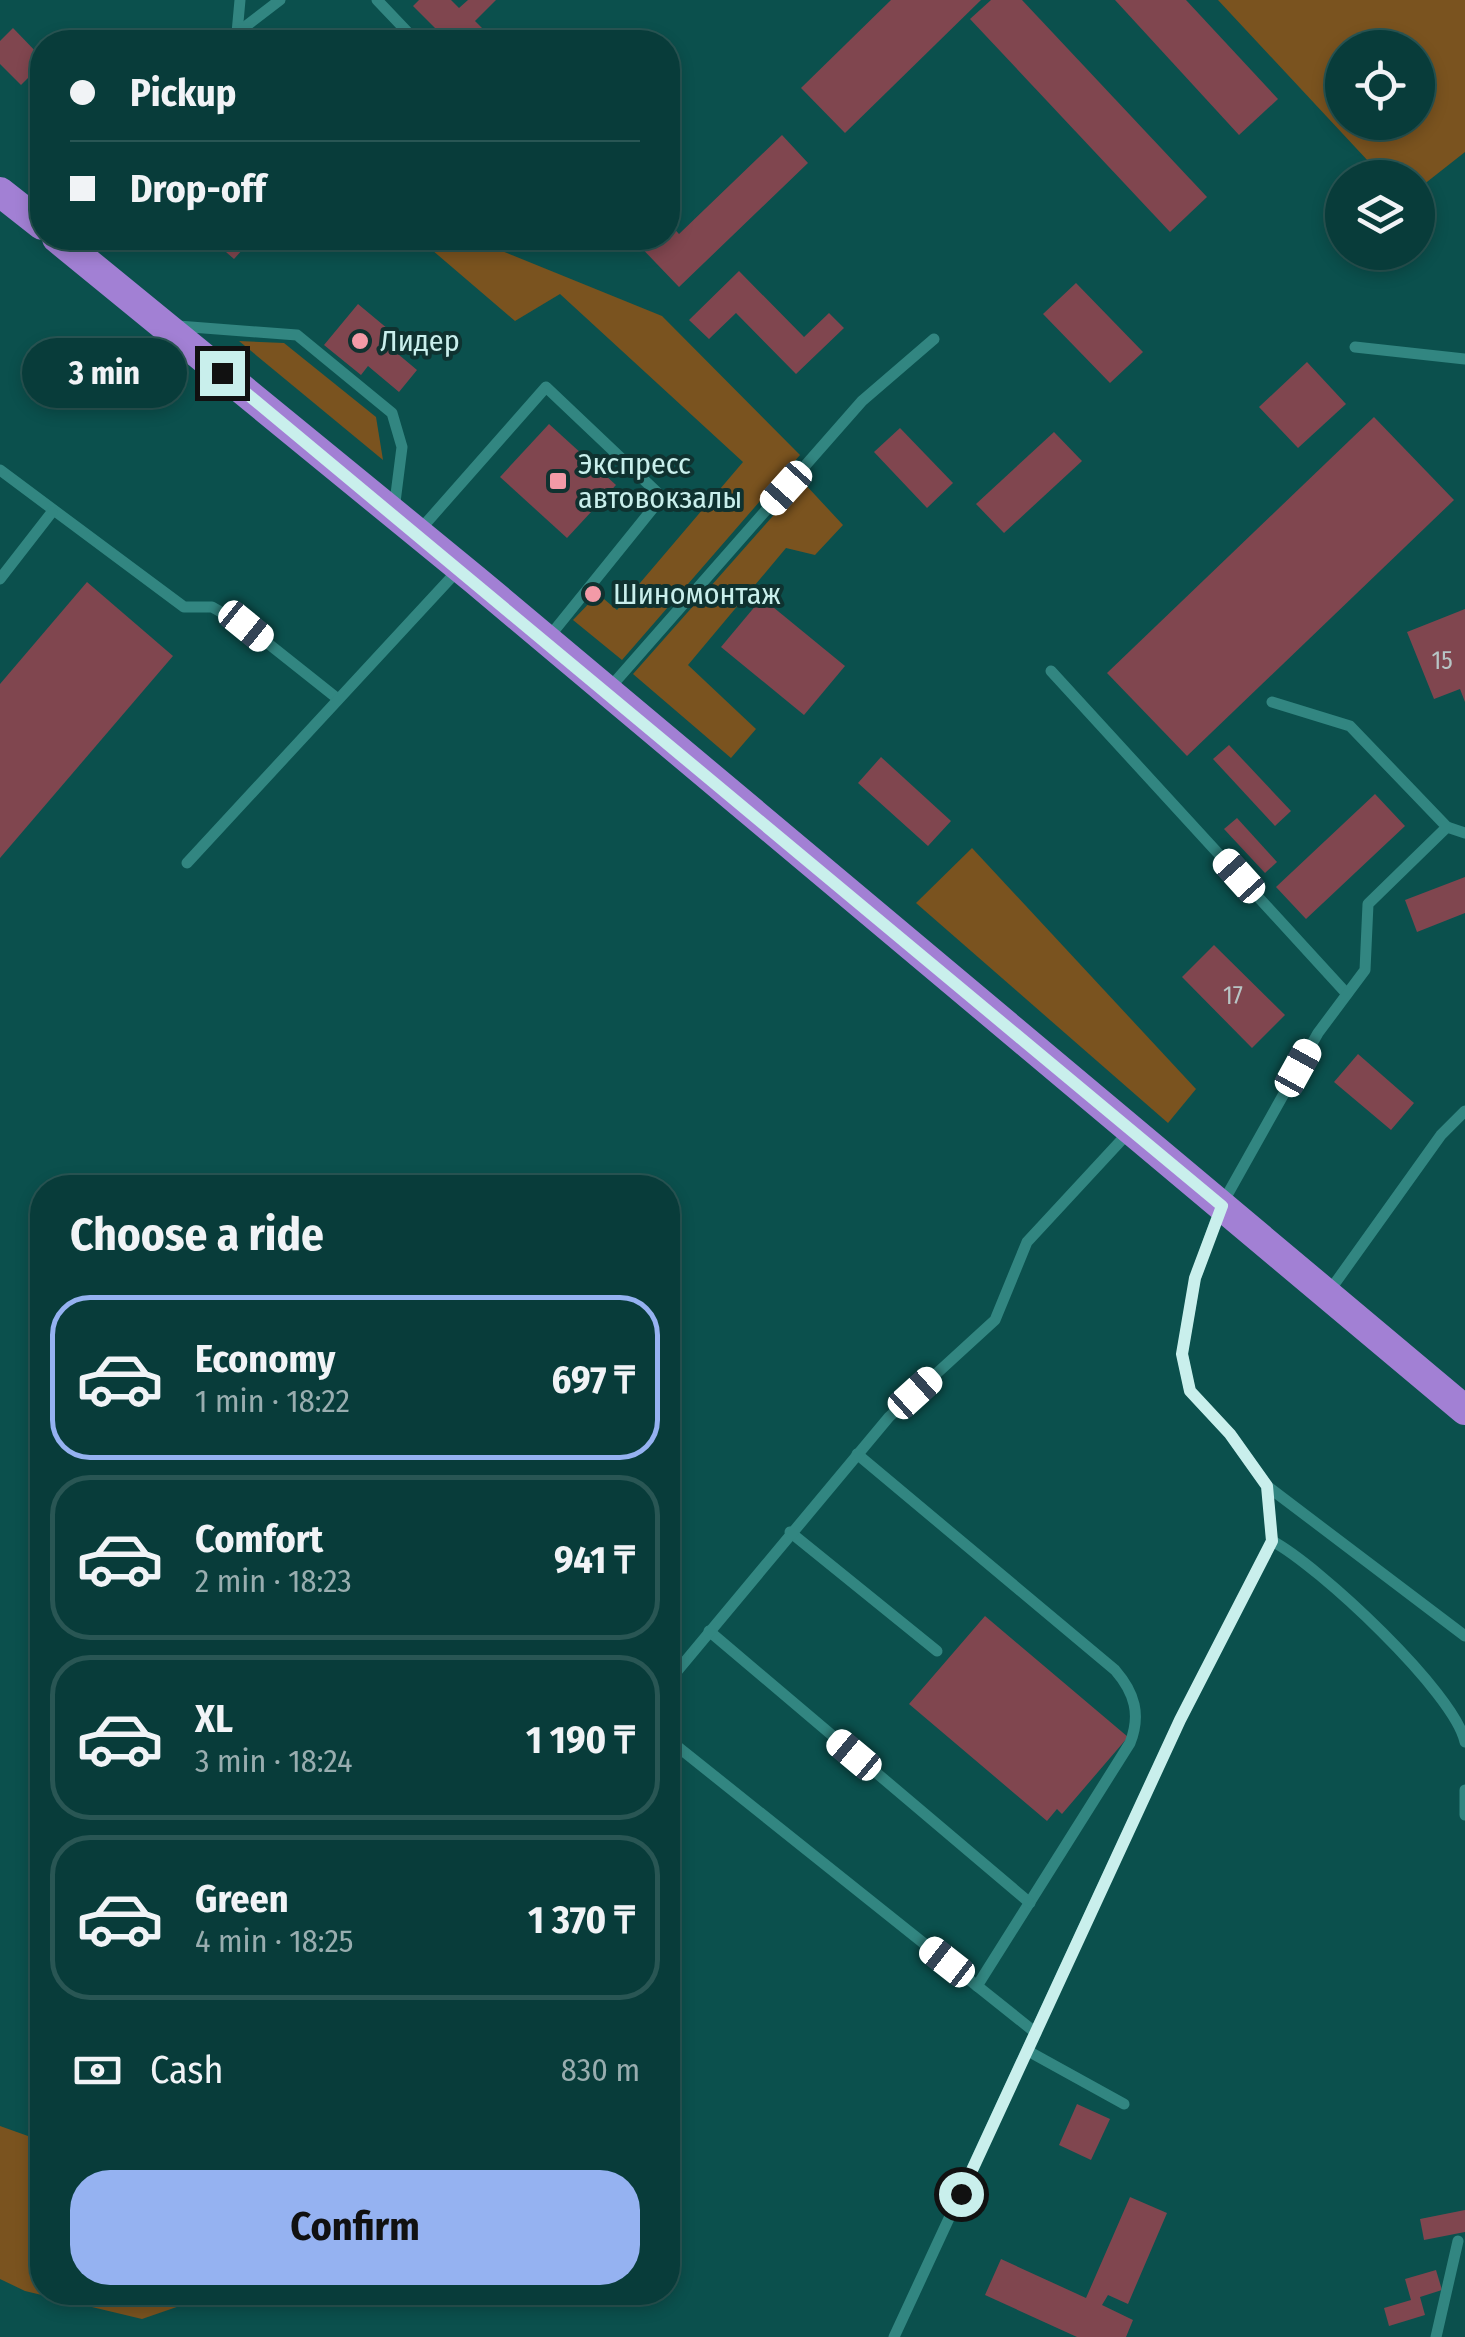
<!DOCTYPE html>
<html lang="en">
<head>
<meta charset="utf-8">
<style>
	:root { --surface:#083c3a; --page:#114342; --text:#f1f3f6; --muted:#98adaf; --line:#295654; --accent:#95b2f1 }
	body { margin:0; font-family:"Fira Sans Condensed",sans-serif; background:var(--page); color:var(--text); height:100vh; display:flex; flex-direction:column; font-size:38px; white-space:nowrap }
	* { box-sizing:border-box; margin:0 }
	p { font-size:32px; color:var(--muted) }
	.icon { flex:none; width:55px; height:55px; fill:none; stroke:currentColor; stroke-width:2; stroke-linecap:round; stroke-linejoin:round }
	.map { position:relative; flex:1; overflow:hidden }
	.drawer { position:absolute; left:30px; top:1175px; width:650px; height:1130px; display:flex; flex-direction:column; background:var(--surface); border-radius:40px; box-shadow:0 5px 15px #0003,0 0 0 2px var(--line) }
	.drawer>* { flex:none }
	.top-card { position:absolute; left:30px; top:30px; width:650px; height:220px; border-radius:40px; box-shadow:0 5px 15px #0003,0 0 0 2px var(--line); display:grid; align-content:center; height:220px; padding:0 40px; background:var(--surface) }
	.fabs { position:absolute; left:1325px; top:30px; display:grid; gap:20px }
	.fabs a { display:grid; place-items:center; width:110px; height:110px; border-radius:50%; background:var(--surface); box-shadow:0 5px 15px #0003,0 0 0 2px var(--line); font-size:50px }
	.end { position:absolute; width:45px; height:45px; margin:-22px; border:12px solid #c9efec; background:#111; box-shadow:0 0 0 5px #111 }
	.from { border-radius:50% }
	.bubble { position:absolute; height:70px; border-radius:35px; background:var(--surface); box-shadow:0 5px 15px #0003,0 0 0 2px var(--line); font-size:32px; font-weight:700; line-height:70px; text-align:center }
	.car { position:absolute; width:30px; height:60px; margin:-30px -15px; border-radius:12px; box-shadow:0 0 8px 2px #0007; background:linear-gradient(#fff 24%,#345 0 40%,#fff 0 76%,#345 0 86%,#fff 0) }
	.top-card b { display:flex; align-items:center; gap:35px; height:95px; font-size:38px }
	.top-card b+b { border-top:2px solid var(--line) }
	.top-card i { width:25px; height:25px; background:var(--text) }
	ul { padding:0; list-style:none }
	li { display:flex; align-items:center; gap:30px; height:165px; margin:0 20px 15px; padding:0 20px; border:5px solid var(--line); border-radius:40px }
	li div { flex:1 }
	li b { display:block; font-size:38px }
	li em { font-style:normal; font-weight:700 }
	li.on { border-color:var(--accent) }
	li>.icon { width:90px; height:90px; stroke-width:1.5 }
	h2 { padding:0 40px; font-size:45px; line-height:120px }
	.pay { display:flex; align-items:center; gap:25px; height:110px; padding:0 40px; font-size:38px }
	.pay p { margin-inline-start:auto }
	.action { display:flex; gap:20px; margin-top:auto; padding:20px 40px }
	.action a { flex:1; height:115px; border-radius:40px; background:var(--accent); color:#111; font-size:40px; font-weight:700; line-height:115px; text-align:center }
	.map>svg:first-child { display:block }
	.green { fill:#7a531f; fill-rule:evenodd }
	.building { fill:#80464f }
	.lines { fill:none; stroke-linecap:round; stroke-linejoin:round }
	.service { stroke:#328681; stroke-width:11 }
	.trunk { stroke:#a280d4; stroke-width:30 }
	.route { stroke:#c9efec; stroke-width:12 }
	.poi-dot { fill:#f39aa7; stroke:#0f3230; stroke-width:4 }
	.labels { text-anchor:middle; dominant-baseline:central; stroke-width:8; stroke-linejoin:round; paint-order:stroke }
	.number-label { font-size:25px; fill:#b7c5c5 }
	.poi-label { font-size:30px; fill:#c9efec; stroke:#0f3230; text-anchor:start }
</style>
</head>
<body>
<div class="map">
<svg width="1465" height="2337" viewBox="0 0 1465 2337">
	<rect width="100%" height="100%" fill="#0b504d"/>
	<g class="green">
		<path d="M 1218,0 L 1465,0 L 1465,152 L 1418,189 L 1418,178 L 1383,177 ZM 1342,48 L 1418,48 L 1418,122 L 1342,122 Z"/>
		<path d="M 418,238 L 488,238 L 502,251 L 662,316 L 800,455 L 622,660 L 573,620 L 598,594 L 617,610 L 743,462 L 560,294 L 515,321 Z"/>
		<path d="M 239,341 L 284,343 L 376,417 L 383,460 Z"/>
		<path d="M 803,482 L 843,525 L 815,555 L 786,548 L 688,665 L 756,729 L 731,758 L 633,674 Z"/>
		<path d="M 972,848 L 1196,1089 L 1168,1123 L 916,903 Z"/>
		<path d="M 0,2126 L 42,2141 L 42,2292 L 192,2292 L 197,2300 L 142,2319 L 25,2291 L 0,2279 Z"/>
	</g>
	<g class="building">
		<path d="M 419,0 L 451,0 L 459,8 L 468,0 L 496,0 L 475,21 L 496,42 L 449,42 L 413,6 Z"/>
		<path d="M 891,0 L 981,0 L 845,133 L 801,88 Z"/>
		<path d="M 991,0 L 1022,0 L 1207,197 L 1170,232 L 970,19 Z"/>
		<path d="M 1115,0 L 1186,0 L 1278,99 L 1239,135 Z"/>
		<path d="M 13,28 L 42,58 L 42,64 L 21,85 L 0,64 L 0,41 Z"/>
		<path d="M 782,135 L 808,163 L 679,287 L 632,238 L 668,238 L 668,222 L 679,234 Z"/>
		<path d="M 210,238 L 253,238 L 234,259 Z"/>
		<path d="M 739,271 L 804,337 L 829,313 L 844,328 L 796,374 L 736,313 L 709,339 L 689,320 Z"/>
		<path d="M 1076,283 L 1143,352 L 1110,383 L 1043,314 Z"/>
		<path d="M 358,304 L 394,334 L 386,344 L 417,370 L 399,392 L 368,366 L 361,375 L 324,345 Z"/>
		<path d="M 1307,362 L 1346,404 L 1298,448 L 1259,407 Z"/>
		<path d="M 1374,417 L 1454,500 L 1187,756 L 1107,673 Z"/>
		<path d="M 549,424 L 616,485 L 567,538 L 500,477 Z"/>
		<path d="M 900,428 L 953,483 L 927,508 L 874,452 Z"/>
		<path d="M 1054,432 L 1082,461 L 1004,533 L 976,504 Z"/>
		<path d="M 87,582 L 173,656 L 0,858 L 0,684 Z"/>
		<path d="M 762,598 L 845,666 L 804,715 L 721,647 Z"/>
		<path d="M 1465,609 L 1465,702 L 1460,689 L 1434,699 L 1407,632 Z"/>
		<path d="M 1229,745 L 1291,811 L 1275,826 L 1213,759 Z"/>
		<path d="M 881,757 L 951,821 L 928,846 L 858,783 Z"/>
		<path d="M 1375,794 L 1405,826 L 1306,919 L 1276,887 Z"/>
		<path d="M 1237,818 L 1277,862 L 1265,873 L 1224,829 Z"/>
		<path d="M 1465,877 L 1465,913 L 1417,932 L 1405,900 Z"/>
		<path d="M 1214,945 L 1285,1015 L 1252,1048 L 1182,977 Z"/>
		<path d="M 1358,1054 L 1414,1103 L 1391,1130 L 1334,1082 Z"/>
		<path d="M 985,1616 L 1128,1737 L 1062,1814 L 1057,1809 L 1047,1821 L 909,1704 Z"/>
		<path d="M 1077,2104 L 1110,2119 L 1091,2160 L 1059,2145 Z"/>
		<path d="M 1130,2197 L 1167,2213 L 1128,2304 L 1108,2295 L 1102,2305 L 1133,2320 L 1126,2337 L 1077,2337 L 985,2295 L 1001,2259 L 1086,2298 Z"/>
		<path d="M 1465,2210 L 1465,2232 L 1424,2240 L 1420,2219 Z"/>
		<path d="M 1436,2270 L 1442,2290 L 1420,2297 L 1425,2315 L 1389,2326 L 1384,2308 L 1411,2300 L 1405,2279 Z"/>
	</g>
	<g class="lines">
		<g class="service">
			<path d="M 377,0 L 417,42"/>
			<path d="M 237,33 L 240,0"/>
			<path d="M 225,42 L 280,0"/>
			<path d="M 178,326 L 297,335 L 392,413 L 402,447 L 394,510"/>
			<path d="M 1355,347 L 1465,359"/>
			<path d="M 0,470 L 184,607 L 212,607 L 246,626 L 338,699"/>
			<path d="M 419,531 L 546,387 L 662,497 L 549,637"/>
			<path d="M 0,579 L 52,512"/>
			<path d="M 1051,671 L 1347,994"/>
			<path d="M 607,691 L 862,401 L 934,339"/>
			<path d="M 1447,827 L 1465,833"/>
			<path d="M 187,863 L 460,568"/>
			<path d="M 1328,1293 L 1441,1135 L 1465,1111"/>
			<path d="M 857,1454 L 1115,1670 C 1135,1693 1141,1715 1130,1743 L 977,1986"/>
			<path d="M 1267,1486 L 1465,1636"/>
			<path d="M 790,1532 L 937,1651"/>
			<path d="M 1272,1541 C 1318,1565 1455,1693 1465,1742"/>
			<path d="M 709,1631 L 1030,1903"/>
			<path d="M 668,1682 L 889,1417 L 995,1320 L 1027,1242 L 1128,1133"/>
			<path d="M 668,1739 L 1036,2033"/>
			<path d="M 1465,1790 L 1465,1815"/>
			<path d="M 1028,2051 L 1124,2104"/>
			<path d="M 894,2337 L 1180,1720 L 1272,1541 L 1267,1486 L 1230,1434 L 1190,1391 L 1182,1354 L 1195,1279 L 1221,1206 L 1318,1033 L 1365,970 L 1368,904 L 1447,827 L 1350,726 L 1272,702"/>
			<path d="M 1436,2337 L 1458,2241"/>
		</g>
		<g class="trunk">
			<path d="M 0,192 L 42,225"/>
			<path d="M 57,238 L 474,579 L 1465,1410"/>
		</g>
	</g>
	<g class="lines">
		<path class="route" d="M 222,373 L 1222,1206 L 1195,1278 L 1182,1354 L 1190,1391 L 1230,1434 L 1267,1486 L 1272,1541 L 1180,1720 L 961,2194"/>
	</g>
	<g class="poi-dot">
		<circle cx="360" cy="341" r="10"/>
		<rect x="548" y="471" width="20" height="20" rx="5"/>
		<circle cx="593" cy="594" r="10"/>
	</g>
	<g class="labels">
		<g class="number-label">
			<text x="1442" y="661">15</text>
			<text x="1233" y="996">17</text>
		</g>
		<g class="poi-label">
			<text x="380" y="341">Лидер</text>
			<text x="578" y="464">Экспресс<tspan x="578" dy="34">автовокзалы</tspan></text>
			<text x="613" y="594">Шиномонтаж</text>
		</g>
	</g>
</svg>
<div class="fabs">
<a><svg class="icon" aria-label="locate" viewBox="0 0 24 24"><circle cx="12" cy="12" r="6"/><path d="M12 2v4M12 18v4M2 12h4M18 12h4"/></svg></a>
<a><svg class="icon" aria-label="layers" viewBox="0 0 24 24"><path d="M12 4l9 5-9 5-9-5zM3 14l9 5 9-5"/></svg></a>
</div>
<i class="end from" style="left:961px;top:2194px"></i>
<i class="end" style="left:222px;top:373px"></i>
<div class="bubble" style="left:22px;top:338px;width:165px">3 min</div>
<i class="car" style="left:786px;top:488px;rotate:222deg"></i>
<i class="car" style="left:246px;top:626px;rotate:129deg"></i>
<i class="car" style="left:1239px;top:876px;rotate:318deg"></i>
<i class="car" style="left:1298px;top:1068px;rotate:29deg"></i>
<i class="car" style="left:915px;top:1393px;rotate:48deg"></i>
<i class="car" style="left:854px;top:1755px;rotate:310deg"></i>
<i class="car" style="left:947px;top:1962px;rotate:308deg"></i>
<div class="top-card">
<b><i class="from"></i>Pickup</b>
<b><i></i>Drop-off</b>
</div>
<section class="drawer">
<h2>Choose a ride</h2>
<ul>
<li class="on"><svg class="icon" aria-label="car" viewBox="0 0 24 24"><path d="M5 17H2v-5l4-1 3-4h7l3 4 3 1v5h-3M9 17h6M6 11h13"/><circle cx="7" cy="17" r="2"/><circle cx="17" cy="17" r="2"/></svg><div><b>Economy</b><p>1 min · 18:22</p></div><em>697 ₸</em></li>
<li><svg class="icon" aria-label="car" viewBox="0 0 24 24"><path d="M5 17H2v-5l4-1 3-4h7l3 4 3 1v5h-3M9 17h6M6 11h13"/><circle cx="7" cy="17" r="2"/><circle cx="17" cy="17" r="2"/></svg><div><b>Comfort</b><p>2 min · 18:23</p></div><em>941 ₸</em></li>
<li><svg class="icon" aria-label="car" viewBox="0 0 24 24"><path d="M5 17H2v-5l4-1 3-4h7l3 4 3 1v5h-3M9 17h6M6 11h13"/><circle cx="7" cy="17" r="2"/><circle cx="17" cy="17" r="2"/></svg><div><b>XL</b><p>3 min · 18:24</p></div><em>1 190 ₸</em></li>
<li><svg class="icon" aria-label="car" viewBox="0 0 24 24"><path d="M5 17H2v-5l4-1 3-4h7l3 4 3 1v5h-3M9 17h6M6 11h13"/><circle cx="7" cy="17" r="2"/><circle cx="17" cy="17" r="2"/></svg><div><b>Green</b><p>4 min · 18:25</p></div><em>1 370 ₸</em></li>
</ul>
<div class="pay"><svg class="icon" aria-label="cash" viewBox="0 0 24 24"><path d="M3 7h18v10H3z"/><circle cx="12" cy="12" r="2"/></svg>Cash<p>830 m</p></div>
<div class="action"><a>Confirm</a></div>
</section>
</div>
</body>
</html>
